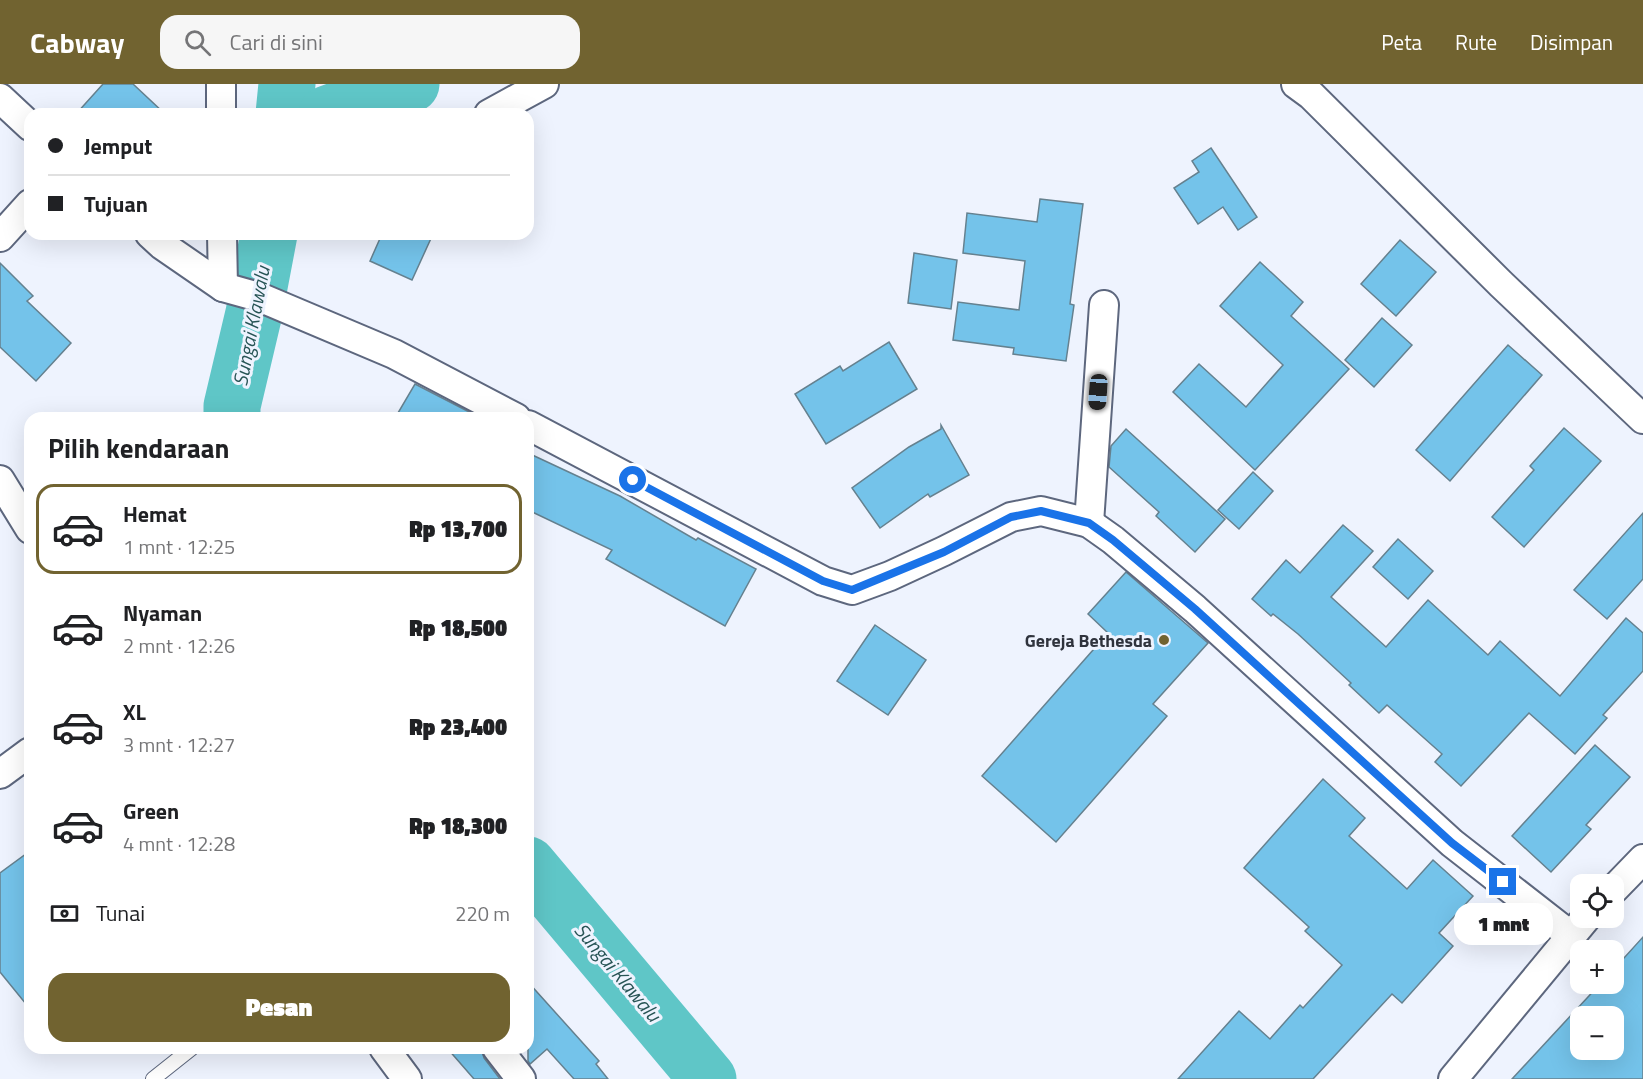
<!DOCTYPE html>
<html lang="id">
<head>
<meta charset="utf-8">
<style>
	:root { --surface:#fff; --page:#f6f6f6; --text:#202124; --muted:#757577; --line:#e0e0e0; --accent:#716330 }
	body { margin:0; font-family:"Titillium Web",sans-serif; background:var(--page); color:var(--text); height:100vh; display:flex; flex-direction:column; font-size:22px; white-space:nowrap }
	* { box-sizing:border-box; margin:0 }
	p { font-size:20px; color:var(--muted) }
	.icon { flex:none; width:33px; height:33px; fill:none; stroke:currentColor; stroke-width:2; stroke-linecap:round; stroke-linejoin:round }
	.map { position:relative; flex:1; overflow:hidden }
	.panel { position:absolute; left:24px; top:328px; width:510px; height:642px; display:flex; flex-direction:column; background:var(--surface); border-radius:18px; box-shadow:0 6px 24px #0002 }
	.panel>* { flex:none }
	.top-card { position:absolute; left:24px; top:24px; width:510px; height:132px; border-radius:18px; box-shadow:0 6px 24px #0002; display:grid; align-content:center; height:132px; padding:0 24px; background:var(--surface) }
	.fabs { position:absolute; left:1570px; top:790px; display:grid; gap:12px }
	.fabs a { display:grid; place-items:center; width:54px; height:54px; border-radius:12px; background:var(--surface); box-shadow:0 6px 24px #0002; font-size:30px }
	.end { position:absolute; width:27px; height:27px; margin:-14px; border:8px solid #1a73e8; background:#fff; box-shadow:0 0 0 3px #fff }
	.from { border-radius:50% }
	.bubble { position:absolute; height:42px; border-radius:18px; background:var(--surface); box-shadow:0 6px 24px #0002; font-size:20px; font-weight:800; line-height:42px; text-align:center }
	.car { position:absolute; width:18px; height:36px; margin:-18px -9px; border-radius:8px; box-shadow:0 0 4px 2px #0007; background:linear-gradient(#222 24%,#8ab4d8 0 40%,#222 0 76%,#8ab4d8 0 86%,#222 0) }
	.top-card b { display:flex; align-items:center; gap:21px; height:57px; font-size:22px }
	.top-card b+b { border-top:2px solid var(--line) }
	.top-card i { width:15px; height:15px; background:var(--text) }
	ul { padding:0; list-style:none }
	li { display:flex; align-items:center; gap:18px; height:90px; margin:0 12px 9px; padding:0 12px; border:3px solid transparent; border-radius:18px }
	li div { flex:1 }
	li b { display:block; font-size:22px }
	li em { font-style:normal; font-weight:800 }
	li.active { border-color:var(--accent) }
	li>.icon { width:54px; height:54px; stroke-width:1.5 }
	h2 { padding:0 24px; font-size:27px; line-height:72px }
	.pay { display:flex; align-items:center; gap:15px; height:66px; padding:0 24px; font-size:22px }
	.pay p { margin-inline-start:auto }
	.cta { display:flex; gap:12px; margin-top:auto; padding:12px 24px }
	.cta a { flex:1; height:69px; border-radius:18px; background:var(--accent); color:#fff; font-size:24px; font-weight:800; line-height:69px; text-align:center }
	header { display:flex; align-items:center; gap:36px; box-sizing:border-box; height:84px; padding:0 30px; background:var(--accent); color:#fff }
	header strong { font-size:28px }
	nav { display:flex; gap:33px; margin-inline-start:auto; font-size:21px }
	.search { width:420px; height:54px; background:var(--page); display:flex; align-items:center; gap:15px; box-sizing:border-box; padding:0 21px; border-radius:18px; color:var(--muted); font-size:22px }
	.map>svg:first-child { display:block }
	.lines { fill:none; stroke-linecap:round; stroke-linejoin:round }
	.river { stroke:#5fc6c7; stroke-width:57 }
	.building { fill:#74c3ea; stroke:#65818f; stroke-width:1.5; fill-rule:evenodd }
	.service-casing { stroke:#5d677e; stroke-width:16 }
	.minor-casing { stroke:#5d677e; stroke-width:32 }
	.service { stroke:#fff; stroke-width:14 }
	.minor { stroke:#fff; stroke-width:28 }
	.route { stroke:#1a73e8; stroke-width:8 }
	.poi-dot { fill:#716330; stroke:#eef3fe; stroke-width:2 }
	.labels { text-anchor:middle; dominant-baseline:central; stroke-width:6; stroke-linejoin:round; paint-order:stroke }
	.poi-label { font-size:18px; font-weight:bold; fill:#2f333d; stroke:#eef3fe; text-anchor:end }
	.water-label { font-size:20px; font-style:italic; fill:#275455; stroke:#eef3fe }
</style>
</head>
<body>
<header>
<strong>Cabway</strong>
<div class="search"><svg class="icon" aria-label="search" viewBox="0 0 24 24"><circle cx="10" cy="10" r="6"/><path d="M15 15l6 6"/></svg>Cari di sini</div>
<nav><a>Peta</a><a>Rute</a><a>Disimpan</a></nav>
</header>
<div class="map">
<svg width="1643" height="995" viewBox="0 0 1643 995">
	<rect width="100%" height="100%" fill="#eef3fe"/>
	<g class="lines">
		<g class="river">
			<path d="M 284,30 L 287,0"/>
			<path d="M 327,30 L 411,0"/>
			<path d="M 232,334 L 232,322 L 254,229 L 269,150"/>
			<path d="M 528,781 L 708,995"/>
		</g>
	</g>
	<g class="building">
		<path d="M 103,0 L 133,0 L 165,30 L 76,30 Z"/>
		<path d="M 1211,64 L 1257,133 L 1238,146 L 1223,123 L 1198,140 L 1174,104 L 1199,88 L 1192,77 Z"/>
		<path d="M 1040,115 L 1083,120 L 1070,220 L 1074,221 L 1066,277 L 1013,270 L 1014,264 L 953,256 L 958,218 L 1019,226 L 1025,177 L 963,169 L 967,129 L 1037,138 Z"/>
		<path d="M 382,150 L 433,150 L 412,196 L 370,177 Z"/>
		<path d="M 1400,156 L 1436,188 L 1396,232 L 1361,200 Z"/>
		<path d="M 914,169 L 957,176 L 951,225 L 908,219 Z"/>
		<path d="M 1260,178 L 1303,218 L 1291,232 L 1349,285 L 1255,386 L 1173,308 L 1199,280 L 1246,323 L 1283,281 L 1220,222 Z"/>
		<path d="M 0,179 L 33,212 L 27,217 L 71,259 L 36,297 L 0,263 Z"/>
		<path d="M 1382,234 L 1412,261 L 1374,303 L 1345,276 Z"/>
		<path d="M 889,258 L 917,305 L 826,360 L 795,310 L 840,282 L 843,287 Z"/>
		<path d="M 1508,261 L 1542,291 L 1450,397 L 1416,366 Z"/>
		<path d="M 415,300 L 481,334 L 395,334 Z"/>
		<path d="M 941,341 L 969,391 L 930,413 L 928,410 L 880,444 L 852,404 L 909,363 L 941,345 Z"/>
		<path d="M 1564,344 L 1601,377 L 1524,463 L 1492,433 L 1534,386 L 1530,382 Z"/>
		<path d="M 1126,345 L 1225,435 L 1195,468 L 1156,432 L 1159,428 L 1109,383 L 1111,362 Z"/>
		<path d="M 528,369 L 620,412 L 696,456 L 698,454 L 756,485 L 725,542 L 606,475 L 612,466 L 528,426 Z"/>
		<path d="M 1253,388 L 1273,407 L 1239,445 L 1218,426 Z"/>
		<path d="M 1643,429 L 1643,495 L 1607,535 L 1574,506 Z"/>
		<path d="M 1343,441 L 1373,467 L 1331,513 L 1386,563 L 1428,516 L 1488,571 L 1500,557 L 1560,612 L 1626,534 L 1643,549 L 1643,587 L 1603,631 L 1607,634 L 1575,670 L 1529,629 L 1461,702 L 1435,678 L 1442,670 L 1387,621 L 1379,629 L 1349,601 L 1351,599 L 1298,550 L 1273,530 L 1271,532 L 1252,515 L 1286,476 L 1300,489 Z"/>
		<path d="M 1398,455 L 1433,487 L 1408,515 L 1373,483 Z"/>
		<path d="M 1126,488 L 1208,559 L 1153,620 L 1167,632 L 1056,758 L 982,692 L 1108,549 L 1088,530 Z"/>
		<path d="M 875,541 L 926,576 L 888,631 L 837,597 Z"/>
		<path d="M 1595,661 L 1630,693 L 1586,741 L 1591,745 L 1551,788 L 1512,752 Z"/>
		<path d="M 1323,695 L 1365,734 L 1349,752 L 1407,805 L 1433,776 L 1473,812 L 1439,849 L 1453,862 L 1402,919 L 1392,910 L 1313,995 L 1178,995 L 1239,927 L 1270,955 L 1300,921 L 1303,924 L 1342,881 L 1305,847 L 1309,843 L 1244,784 Z"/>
		<path d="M 30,767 L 30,925 L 0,888 L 0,789 Z"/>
		<path d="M 1643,853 L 1643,995 L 1512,995 L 1600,900 L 1614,900 L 1614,885 ZM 1581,933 L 1614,933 L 1614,966 L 1581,966 Z"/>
		<path d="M 528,898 L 599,977 L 596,980 L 608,995 L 574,995 L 547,965 L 530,980 L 528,977 Z"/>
		<path d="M 447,964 L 481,964 L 484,974 L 500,995 L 474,995 Z"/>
	</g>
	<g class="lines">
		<g class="service-casing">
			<path id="service" d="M 153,995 L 192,964"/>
		</g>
		<g class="minor-casing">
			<g id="minor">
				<path d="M 221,0 L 221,30"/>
				<path d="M 1296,0 L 1311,11 L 1501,200 L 1643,335"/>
				<path d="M 0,14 L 30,42"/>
				<path d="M 489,30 L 544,0"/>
				<path d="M 150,150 L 162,161 L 223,203 L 259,213 L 394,270 L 516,334"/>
				<path d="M 222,150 L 223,203"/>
				<path d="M 0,153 L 30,120"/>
				<path d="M 528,341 L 823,497 L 852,506 L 890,492 L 944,467 L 1011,433 L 1041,427 L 1089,439 L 1113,456 L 1195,525 L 1452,759 L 1570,851"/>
				<path d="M 0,396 L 30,445"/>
				<path d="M 1089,439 L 1104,221"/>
				<path d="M 0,690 L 30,668"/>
				<path d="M 1614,805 L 1643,775"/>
				<path d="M 384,964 L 407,995"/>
				<path d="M 497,964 L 521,995"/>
				<path d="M 1453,995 L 1586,834"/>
			</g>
		</g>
		<use href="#service" class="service"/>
		<use href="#minor" class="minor"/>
	</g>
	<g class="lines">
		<path class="route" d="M 633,396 L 823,497 L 852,506 L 944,468 L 1011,433 L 1041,427 L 1089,439 L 1113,456 L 1195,525 L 1452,759 L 1503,798"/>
	</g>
	<circle class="poi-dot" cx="1164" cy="556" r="6"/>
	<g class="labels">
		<g class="poi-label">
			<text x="1152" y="556">Gereja Bethesda</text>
		</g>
		<g class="water-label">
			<text transform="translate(251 242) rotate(-79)">Sungai Klawalu</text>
			<text transform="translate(618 888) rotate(50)">Sungai Klawalu</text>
		</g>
	</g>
</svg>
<div class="fabs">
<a><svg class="icon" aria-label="locate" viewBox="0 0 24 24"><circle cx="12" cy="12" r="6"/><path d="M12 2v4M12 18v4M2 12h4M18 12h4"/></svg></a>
<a>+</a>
<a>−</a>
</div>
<i class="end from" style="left:633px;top:396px"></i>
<i class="end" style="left:1503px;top:798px"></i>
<div class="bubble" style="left:1454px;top:819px;width:99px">1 mnt</div>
<i class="car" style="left:1098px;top:308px;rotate:184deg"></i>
<div class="top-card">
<b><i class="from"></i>Jemput</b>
<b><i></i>Tujuan</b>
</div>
<section class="panel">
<h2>Pilih kendaraan</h2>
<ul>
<li class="active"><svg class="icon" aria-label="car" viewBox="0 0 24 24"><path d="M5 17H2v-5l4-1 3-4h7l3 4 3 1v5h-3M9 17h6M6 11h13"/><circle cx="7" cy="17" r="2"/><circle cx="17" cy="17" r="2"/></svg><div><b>Hemat</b><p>1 mnt · 12:25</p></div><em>Rp 13,700</em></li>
<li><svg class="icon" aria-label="car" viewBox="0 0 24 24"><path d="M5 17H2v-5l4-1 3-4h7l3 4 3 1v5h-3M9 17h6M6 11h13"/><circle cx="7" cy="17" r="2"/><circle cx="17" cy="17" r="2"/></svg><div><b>Nyaman</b><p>2 mnt · 12:26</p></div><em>Rp 18,500</em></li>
<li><svg class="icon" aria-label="car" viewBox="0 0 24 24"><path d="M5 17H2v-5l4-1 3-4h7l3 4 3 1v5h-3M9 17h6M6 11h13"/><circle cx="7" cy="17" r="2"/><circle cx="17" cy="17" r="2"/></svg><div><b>XL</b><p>3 mnt · 12:27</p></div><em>Rp 23,400</em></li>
<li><svg class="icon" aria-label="car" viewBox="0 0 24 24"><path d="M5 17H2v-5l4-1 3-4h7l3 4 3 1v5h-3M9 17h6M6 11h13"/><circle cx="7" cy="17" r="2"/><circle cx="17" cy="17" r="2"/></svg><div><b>Green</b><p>4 mnt · 12:28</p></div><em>Rp 18,300</em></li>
</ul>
<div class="pay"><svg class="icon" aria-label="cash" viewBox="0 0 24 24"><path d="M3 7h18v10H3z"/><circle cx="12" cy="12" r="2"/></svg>Tunai<p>220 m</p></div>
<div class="cta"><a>Pesan</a></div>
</section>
</div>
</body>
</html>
